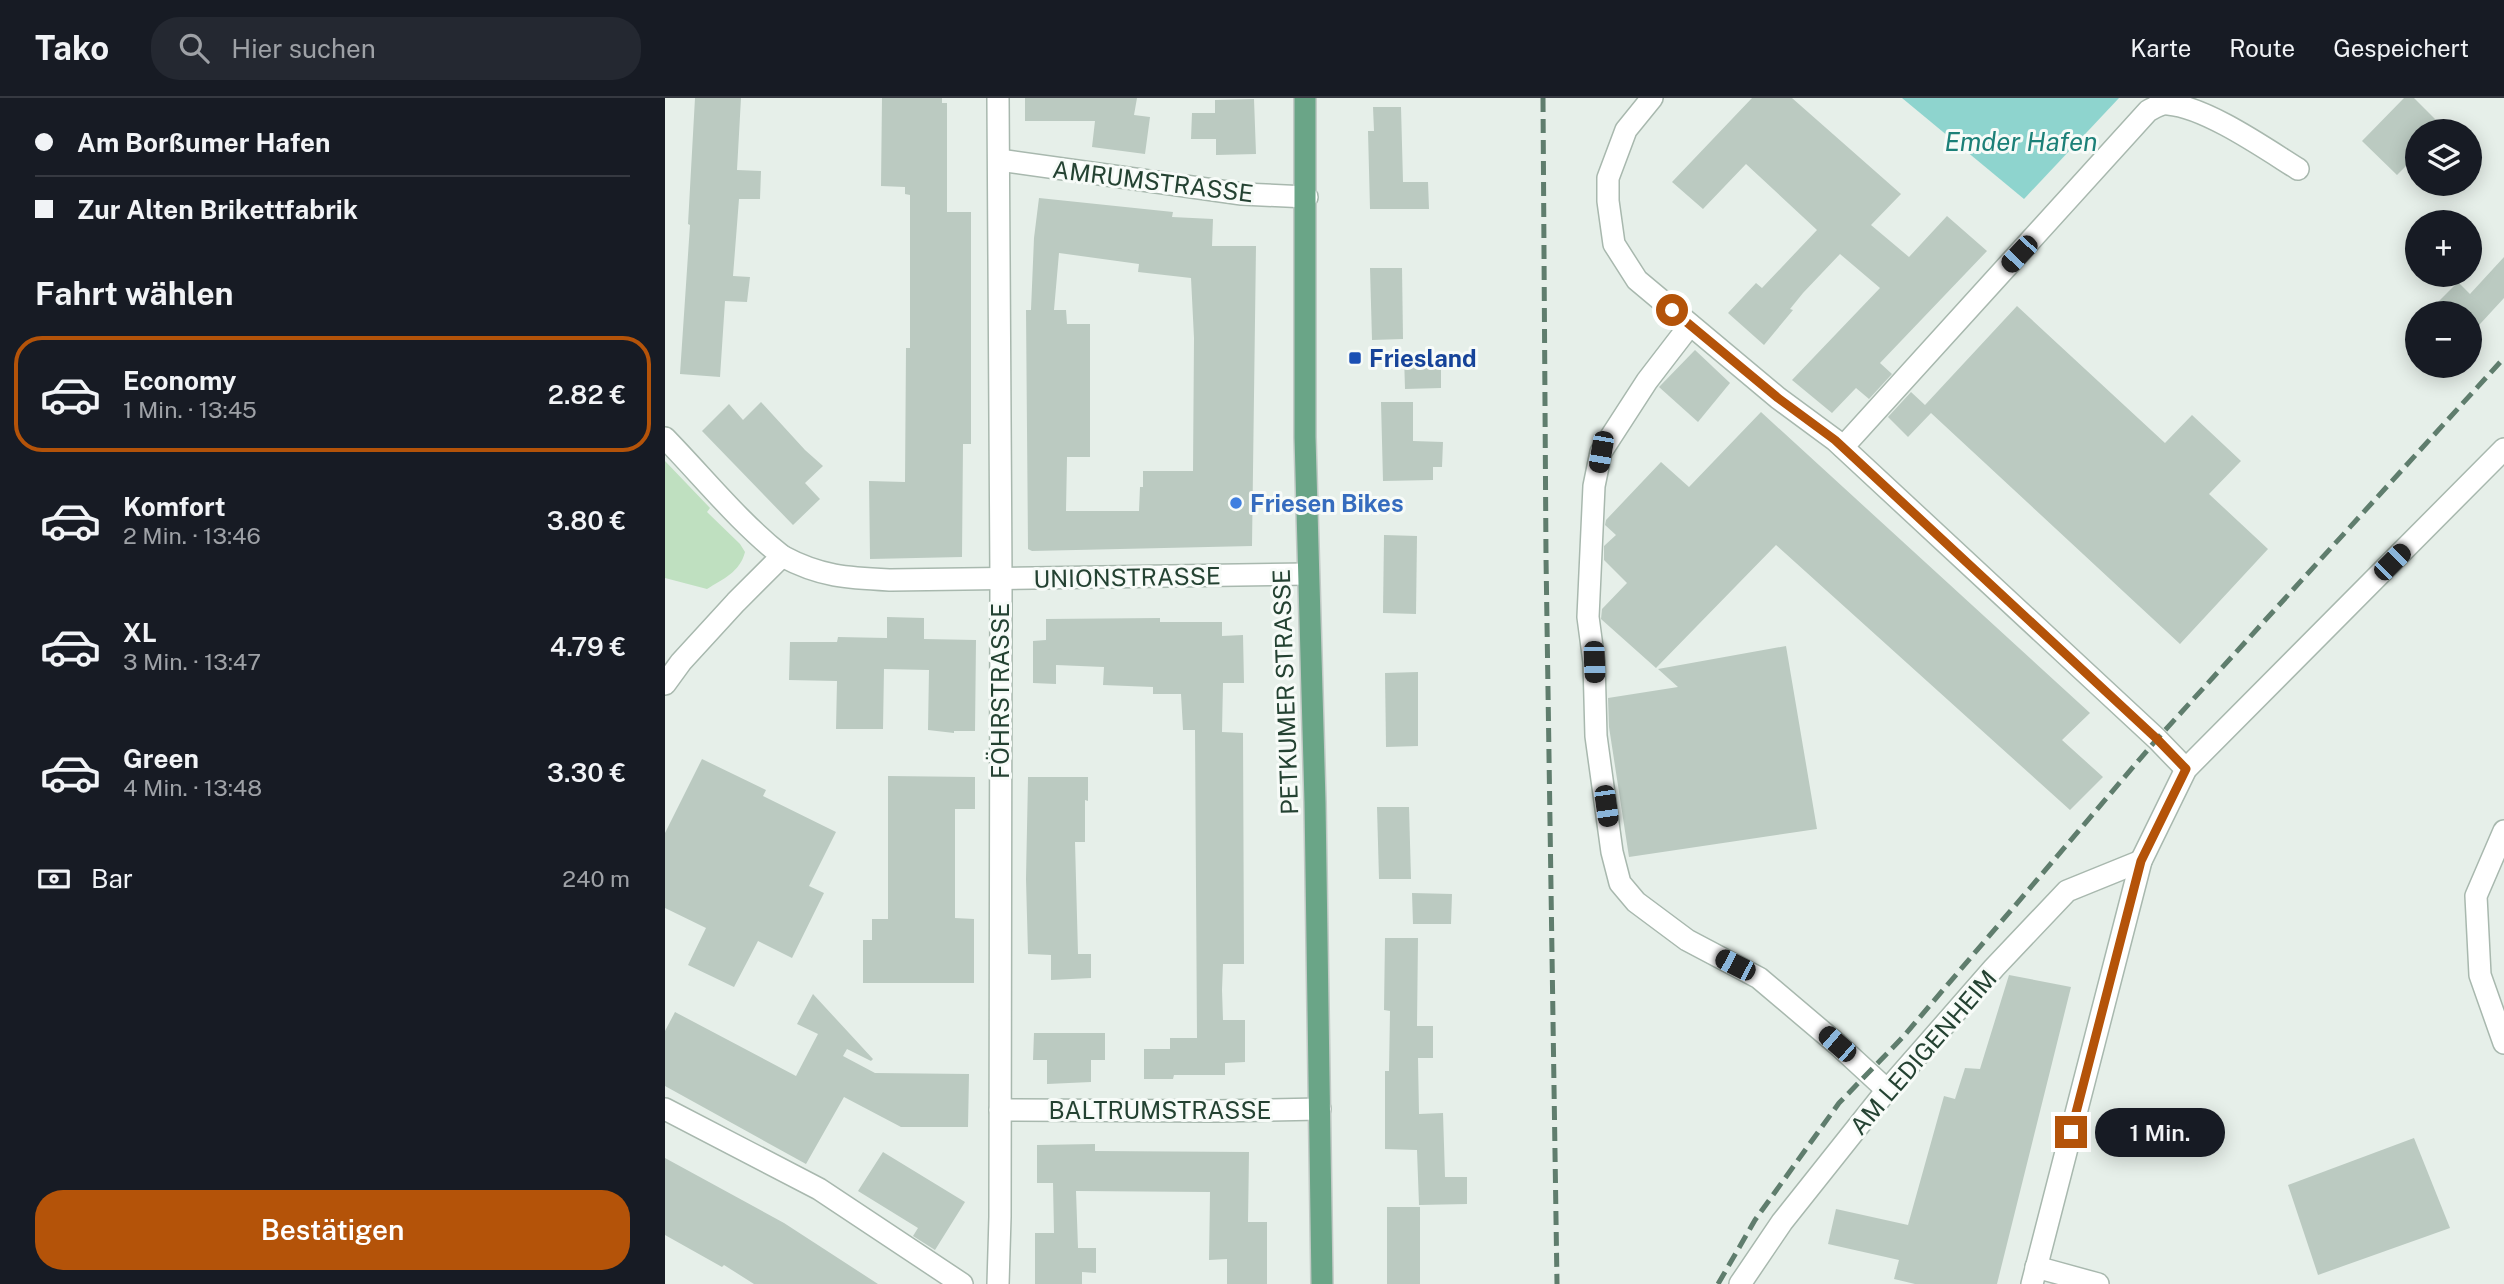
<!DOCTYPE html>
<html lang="de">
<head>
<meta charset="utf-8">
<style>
	:root { --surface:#171b24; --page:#242831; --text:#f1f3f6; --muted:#9ea1a6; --line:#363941; --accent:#b45309 }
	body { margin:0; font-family:"Public Sans",sans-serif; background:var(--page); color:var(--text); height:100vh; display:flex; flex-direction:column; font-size:26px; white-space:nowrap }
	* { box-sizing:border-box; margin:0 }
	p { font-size:23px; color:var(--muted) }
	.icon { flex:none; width:38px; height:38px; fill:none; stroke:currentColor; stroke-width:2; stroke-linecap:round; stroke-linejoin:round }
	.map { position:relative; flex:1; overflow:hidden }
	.panel { display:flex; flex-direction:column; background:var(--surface); width:665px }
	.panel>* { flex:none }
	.guide { display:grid; align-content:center; height:154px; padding:0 35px; background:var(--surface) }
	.fabs { position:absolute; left:1740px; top:21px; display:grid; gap:14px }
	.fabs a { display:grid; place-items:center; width:77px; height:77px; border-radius:50%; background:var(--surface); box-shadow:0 4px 18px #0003; font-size:35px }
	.end { position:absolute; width:32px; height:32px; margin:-16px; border:9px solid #b45309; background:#fff; box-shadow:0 0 0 4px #fff }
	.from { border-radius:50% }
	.bubble { position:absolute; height:49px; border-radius:24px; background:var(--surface); box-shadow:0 4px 18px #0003; font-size:23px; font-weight:600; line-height:49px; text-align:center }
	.car { position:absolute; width:21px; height:42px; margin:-21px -10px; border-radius:9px; box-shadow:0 0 5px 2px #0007; background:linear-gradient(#222 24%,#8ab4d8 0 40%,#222 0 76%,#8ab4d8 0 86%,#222 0) }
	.guide b { display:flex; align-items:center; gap:24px; height:66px; font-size:26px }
	.guide b+b { border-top:2px solid var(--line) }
	.guide i { width:18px; height:18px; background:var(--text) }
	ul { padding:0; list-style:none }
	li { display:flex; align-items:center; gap:21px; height:116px; margin:0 14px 10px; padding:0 21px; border:4px solid transparent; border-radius:28px }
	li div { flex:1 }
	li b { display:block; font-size:26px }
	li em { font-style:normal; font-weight:600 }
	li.active { border-color:var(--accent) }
	li>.icon { width:63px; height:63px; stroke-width:1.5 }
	h2 { padding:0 35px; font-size:32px; line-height:84px }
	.pay { display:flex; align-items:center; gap:18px; height:77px; padding:0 35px; font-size:26px }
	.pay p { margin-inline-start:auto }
	.button { display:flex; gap:14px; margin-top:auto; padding:14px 35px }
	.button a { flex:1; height:80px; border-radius:28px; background:var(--accent); color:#fff; font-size:28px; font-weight:600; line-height:80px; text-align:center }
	header { display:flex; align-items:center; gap:42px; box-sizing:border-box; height:98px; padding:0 35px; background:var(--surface); border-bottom:2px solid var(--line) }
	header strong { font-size:33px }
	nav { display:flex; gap:38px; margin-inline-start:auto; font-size:24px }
	.search { width:490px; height:63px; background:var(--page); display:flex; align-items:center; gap:18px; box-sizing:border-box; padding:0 24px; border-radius:28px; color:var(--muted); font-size:26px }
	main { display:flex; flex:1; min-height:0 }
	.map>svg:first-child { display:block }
	.green { fill:#bfe0c0 }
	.water { fill:#8ed4ce }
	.building { fill:#bbcac1; fill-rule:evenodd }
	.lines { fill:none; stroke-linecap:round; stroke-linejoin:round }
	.minor-casing { stroke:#a8b8ae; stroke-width:24 }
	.major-casing { stroke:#c2cac6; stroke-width:24 }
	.minor { stroke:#fff; stroke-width:21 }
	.major { stroke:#6aa587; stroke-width:21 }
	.rail { stroke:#5f7d6d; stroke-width:5; stroke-dasharray:14 7; stroke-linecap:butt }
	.route { stroke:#b45309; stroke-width:9 }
	.transit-dot { fill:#1a4fb4; stroke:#f7fbf8; stroke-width:2.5 }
	.shop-dot { fill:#3f7fe0; stroke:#f7fbf8; stroke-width:2.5 }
	.labels { text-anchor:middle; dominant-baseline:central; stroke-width:6; stroke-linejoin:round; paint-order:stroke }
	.street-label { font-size:24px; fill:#244232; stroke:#f7fbf8 }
	.transit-label { font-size:24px; font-weight:bold; fill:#164399; stroke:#f7fbf8; text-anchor:start }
	.shop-label { font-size:24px; font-weight:bold; fill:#366cbe; stroke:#f7fbf8; text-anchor:start }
	.water-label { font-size:26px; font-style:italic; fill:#1c8078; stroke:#f7fbf8 }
</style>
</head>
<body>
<header>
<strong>Tako</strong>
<div class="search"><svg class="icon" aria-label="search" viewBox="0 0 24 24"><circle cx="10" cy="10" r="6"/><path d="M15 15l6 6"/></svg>Hier suchen</div>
<nav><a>Karte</a><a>Route</a><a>Gespeichert</a></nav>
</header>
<main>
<section class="panel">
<div class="guide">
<b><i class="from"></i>Am Borßumer Hafen</b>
<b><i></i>Zur Alten Brikettfabrik</b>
</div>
<h2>Fahrt wählen</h2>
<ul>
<li class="active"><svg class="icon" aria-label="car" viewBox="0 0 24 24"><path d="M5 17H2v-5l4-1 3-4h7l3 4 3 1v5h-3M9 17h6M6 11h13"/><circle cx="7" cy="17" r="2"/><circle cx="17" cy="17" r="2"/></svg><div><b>Economy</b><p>1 Min. · 13:45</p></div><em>2.82 €</em></li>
<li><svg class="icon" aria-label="car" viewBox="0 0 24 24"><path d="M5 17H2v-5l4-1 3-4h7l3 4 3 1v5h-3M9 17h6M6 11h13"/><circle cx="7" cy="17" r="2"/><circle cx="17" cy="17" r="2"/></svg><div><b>Komfort</b><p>2 Min. · 13:46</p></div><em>3.80 €</em></li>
<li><svg class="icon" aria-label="car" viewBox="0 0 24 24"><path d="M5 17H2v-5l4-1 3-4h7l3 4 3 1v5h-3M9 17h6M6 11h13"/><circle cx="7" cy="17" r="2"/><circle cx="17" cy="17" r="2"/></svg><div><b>XL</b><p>3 Min. · 13:47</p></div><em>4.79 €</em></li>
<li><svg class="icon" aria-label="car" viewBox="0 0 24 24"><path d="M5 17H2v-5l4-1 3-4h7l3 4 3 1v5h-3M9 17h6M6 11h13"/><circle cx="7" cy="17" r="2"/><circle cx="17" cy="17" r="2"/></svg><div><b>Green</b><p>4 Min. · 13:48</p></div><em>3.30 €</em></li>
</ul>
<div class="pay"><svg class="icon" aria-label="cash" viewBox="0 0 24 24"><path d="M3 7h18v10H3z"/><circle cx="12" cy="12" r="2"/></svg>Bar<p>240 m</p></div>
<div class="button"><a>Bestätigen</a></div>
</section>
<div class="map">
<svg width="1839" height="1186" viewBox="0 0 1839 1186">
	<rect width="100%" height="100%" fill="#e6efe9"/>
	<path class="green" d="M 0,363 L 45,410 L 42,414 L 75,446 L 80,454 C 75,474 58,481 42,491 L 0,480 Z"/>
	<path class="water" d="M 1237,0 L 1454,0 L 1359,101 Z"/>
	<g class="building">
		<path d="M 30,0 L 76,0 L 72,72 L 96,73 L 95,101 L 74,101 L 68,178 L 85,179 L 82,204 L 60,203 L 55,279 L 15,276 L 25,127 L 23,126 Z"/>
		<path d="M 217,0 L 277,0 L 277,5 L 282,5 L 282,114 L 306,114 L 306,346 L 298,346 L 297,459 L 205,461 L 204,383 L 240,384 L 241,250 L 245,250 L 245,97 L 240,96 L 240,89 L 216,88 Z"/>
		<path d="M 360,0 L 472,0 L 469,17 L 485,19 L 480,56 L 427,49 L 430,23 L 360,23 Z"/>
		<path d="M 1087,0 L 1127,0 L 1236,96 L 1206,127 L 1244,159 L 1282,118 L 1322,153 L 1215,265 L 1227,276 L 1204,301 L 1191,290 L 1167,315 L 1127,282 L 1215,190 L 1175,156 L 1138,195 L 1125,211 L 1128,212 L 1099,247 L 1063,215 L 1091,185 L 1097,190 L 1152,132 L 1081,66 L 1038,111 L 1007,84 Z"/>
		<path d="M 1739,0 L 1749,0 L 1782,33 L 1752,33 L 1752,57 L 1732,77 L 1697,43 Z"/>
		<path d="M 589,1 L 591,56 L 551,57 L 551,41 L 526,41 L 527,15 L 550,15 L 550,2 Z"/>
		<path d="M 708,9 L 736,9 L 738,84 L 763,84 L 764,111 L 705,111 L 703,33 L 709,33 Z"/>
		<path d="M 374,100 L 508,114 L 507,119 L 548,121 L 547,148 L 591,148 L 587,448 L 367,453 L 363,451 L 361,212 L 366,212 L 369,140 ZM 394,155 L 474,166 L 473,174 L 526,180 L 529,240 L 528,373 L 478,373 L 478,389 L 475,389 L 474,413 L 401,413 L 402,359 L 425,359 L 425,226 L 402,226 L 401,212 L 389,212 Z"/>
		<path d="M 1839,159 L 1839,200 L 1804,238 L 1804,215 L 1762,215 L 1793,184 L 1805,196 Z"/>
		<path d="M 705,170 L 737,170 L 738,241 L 707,242 Z"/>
		<path d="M 1352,208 L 1500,345 L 1527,317 L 1576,363 L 1544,396 L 1603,451 L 1515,546 L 1266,315 L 1243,339 L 1223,319 L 1246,294 L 1260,307 Z"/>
		<path d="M 1030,252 L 1065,285 L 1033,324 L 994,289 Z"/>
		<path d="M 739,258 L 776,258 L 776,290 L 740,291 Z"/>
		<path d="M 96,304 L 140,352 L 158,368 L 140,385 L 155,401 L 128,427 L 37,333 L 64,306 L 78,322 Z"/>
		<path d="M 716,304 L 748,304 L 748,343 L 778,344 L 777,369 L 768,369 L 768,382 L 718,383 Z"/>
		<path d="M 1096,314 L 1425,615 L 1397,642 L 1438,679 L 1405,712 L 1111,447 L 991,570 L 936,521 L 937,511 L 962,485 L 939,462 L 939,448 L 951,437 L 940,427 L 941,422 L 996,364 L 1024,389 Z"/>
		<path d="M 719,437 L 752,438 L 751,516 L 718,515 Z"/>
		<path d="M 222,519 L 259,520 L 259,541 L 311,542 L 310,633 L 289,633 L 289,635 L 263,632 L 264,572 L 219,571 L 218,631 L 171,631 L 172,583 L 124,582 L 125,544 L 172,544 L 173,539 L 222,540 Z"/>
		<path d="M 495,520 L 495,524 L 557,524 L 557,538 L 578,537 L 579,585 L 558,585 L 557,634 L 578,635 L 579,866 L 558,866 L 557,892 L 558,922 L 580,922 L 580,964 L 560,965 L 560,977 L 509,977 L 508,981 L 479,981 L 479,951 L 505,951 L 505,940 L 532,940 L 530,632 L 518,632 L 516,596 L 488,596 L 488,589 L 438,587 L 439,569 L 391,567 L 391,586 L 368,585 L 368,543 L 381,542 L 381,521 Z"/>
		<path d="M 1121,548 L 1152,731 L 964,759 L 944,629 L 943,600 L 1013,589 L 993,571 Z"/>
		<path d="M 753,574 L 753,648 L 721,649 L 720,575 Z"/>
		<path d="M 37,661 L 101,692 L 98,698 L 171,734 L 144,788 L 159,795 L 127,860 L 93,843 L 69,889 L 23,867 L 41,830 L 0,810 L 0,735 Z"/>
		<path d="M 223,678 L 310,679 L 310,711 L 290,711 L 290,820 L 309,821 L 309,885 L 198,885 L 198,842 L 207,842 L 207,821 L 223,821 Z"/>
		<path d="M 363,679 L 423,679 L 423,703 L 420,702 L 420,744 L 410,744 L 413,856 L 426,856 L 426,880 L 386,882 L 386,857 L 363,856 L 361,781 Z"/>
		<path d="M 712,709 L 744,709 L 746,781 L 714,781 Z"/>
		<path d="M 747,795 L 787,796 L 786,826 L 748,826 Z"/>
		<path d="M 720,840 L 753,840 L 752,928 L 768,928 L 768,960 L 753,960 L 754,1016 L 778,1015 L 780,1079 L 802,1079 L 802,1106 L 754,1107 L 752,1052 L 720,1051 L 720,973 L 724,973 L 725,913 L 719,912 Z"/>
		<path d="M 1344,877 L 1406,889 L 1332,1186 L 1250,1186 L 1229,1181 L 1234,1162 L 1163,1146 L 1171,1111 L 1243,1127 L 1279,998 L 1290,1001 L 1300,970 L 1315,971 Z"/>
		<path d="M 148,896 L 208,961 L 206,963 L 182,951 L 178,958 L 210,975 L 304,976 L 303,1029 L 236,1029 L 179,999 L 141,1066 L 0,988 L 0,933 L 10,914 L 131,978 L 153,936 L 132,926 Z"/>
		<path d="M 369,935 L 440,935 L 440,962 L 426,962 L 426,984 L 382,986 L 382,962 L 368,962 Z"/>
		<path d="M 1749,1040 L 1785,1130 L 1653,1177 L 1623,1087 Z"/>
		<path d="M 430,1046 L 430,1053 L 584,1054 L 583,1124 L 602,1124 L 602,1186 L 562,1186 L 562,1161 L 544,1162 L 545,1094 L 411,1093 L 413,1150 L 431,1150 L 431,1175 L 417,1174 L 417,1186 L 370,1186 L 370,1135 L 389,1135 L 388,1085 L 372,1085 L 372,1047 Z"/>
		<path d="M 218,1054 L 300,1104 L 270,1152 L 248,1138 L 253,1130 L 193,1093 Z"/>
		<path d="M 0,1060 L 119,1125 L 213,1186 L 89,1186 L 59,1167 L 57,1169 L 0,1137 Z"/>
		<rect x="722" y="1109" width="33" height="77"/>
	</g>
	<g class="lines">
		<g class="minor-casing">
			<g id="minor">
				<path d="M 987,0 L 961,32 L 943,80 L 943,103 L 949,146 L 972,182 L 1113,300 L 1170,342 L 1492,641 L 1521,671"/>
				<path d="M 334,62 L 577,96 L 642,99"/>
				<path d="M 1025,227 L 982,283 L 936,354 L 929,388 L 923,519 L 929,564 L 931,638 L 947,754 L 955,785 L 971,804 L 1022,842 L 1094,880 L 1172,946 L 1222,992"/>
				<path d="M 0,340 C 39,380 73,423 117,458 L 71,504 L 16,564 L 0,586"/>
				<path d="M 1178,349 L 1483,13 C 1489,10 1496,5 1503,6 C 1541,9 1601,51 1633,71"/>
				<path d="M 117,458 C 156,479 183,480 226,482 L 643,476"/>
				<path d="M 1839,733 L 1811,798 L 1815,877 L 1839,945"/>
				<path d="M 0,1011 L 154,1091 L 297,1186"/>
				<path d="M 335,1012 L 550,1013 L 655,1011"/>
				<path d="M 1371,1169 L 1433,1186"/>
				<path d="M 333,1186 L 335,1119 L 336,482 L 333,0"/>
				<path d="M 1075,1186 L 1117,1124 L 1218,997 L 1329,870 L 1402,793 L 1476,763"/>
				<path d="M 1367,1186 L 1476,763 L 1521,671 L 1839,351"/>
			</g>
		</g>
		<g class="major-casing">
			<path id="major" d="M 640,0 L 640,339 L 650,704 L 657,1186"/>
		</g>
		<use href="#minor" class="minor"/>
		<use href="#major" class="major"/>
		<g class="rail">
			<path d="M 878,0 L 881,459 L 892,1186"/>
			<path d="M 1053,1186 L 1090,1122 L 1174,1005 L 1238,939 L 1492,641 L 1839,260"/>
		</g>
	</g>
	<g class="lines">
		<path class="route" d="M 1007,212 L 1113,300 L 1170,342 L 1492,641 L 1521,671 L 1476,763 L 1406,1034"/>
	</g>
	<rect class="transit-dot" x="683" y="253" width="14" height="14" rx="3.5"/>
	<circle class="shop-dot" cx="571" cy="405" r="7"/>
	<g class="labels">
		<g class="street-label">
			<text transform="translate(488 83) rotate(7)">AMRUMSTRASSE</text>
			<text transform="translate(462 479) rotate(-1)">UNIONSTRASSE</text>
			<text transform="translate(335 593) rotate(-90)">FÖHRSTRASSE</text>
			<text transform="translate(620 594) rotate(-92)">PETKUMER STRASSE</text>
			<text transform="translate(1258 954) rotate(-49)">AM LEDIGENHEIM</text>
			<text x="495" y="1012">BALTRUMSTRASSE</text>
		</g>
		<g class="transit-label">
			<text x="704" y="260">Friesland</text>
		</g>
		<g class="shop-label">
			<text x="585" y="405">Friesen Bikes</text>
		</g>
		<g class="water-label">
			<text x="1356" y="43">Emder Hafen</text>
		</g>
	</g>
</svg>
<div class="fabs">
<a><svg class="icon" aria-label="layers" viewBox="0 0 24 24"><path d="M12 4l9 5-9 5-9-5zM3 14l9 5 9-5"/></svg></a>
<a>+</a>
<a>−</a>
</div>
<i class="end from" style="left:1007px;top:212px"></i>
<i class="end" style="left:1406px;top:1034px"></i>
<div class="bubble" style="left:1430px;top:1010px;width:130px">1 Min.</div>
<i class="car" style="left:1354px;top:156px;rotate:223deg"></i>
<i class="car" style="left:936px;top:354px;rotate:190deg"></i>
<i class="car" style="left:1727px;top:464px;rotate:45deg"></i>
<i class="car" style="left:929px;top:564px;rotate:178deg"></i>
<i class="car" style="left:941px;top:708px;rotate:172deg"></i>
<i class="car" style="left:1070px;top:867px;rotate:297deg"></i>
<i class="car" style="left:1172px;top:946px;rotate:311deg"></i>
</div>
</main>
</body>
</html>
